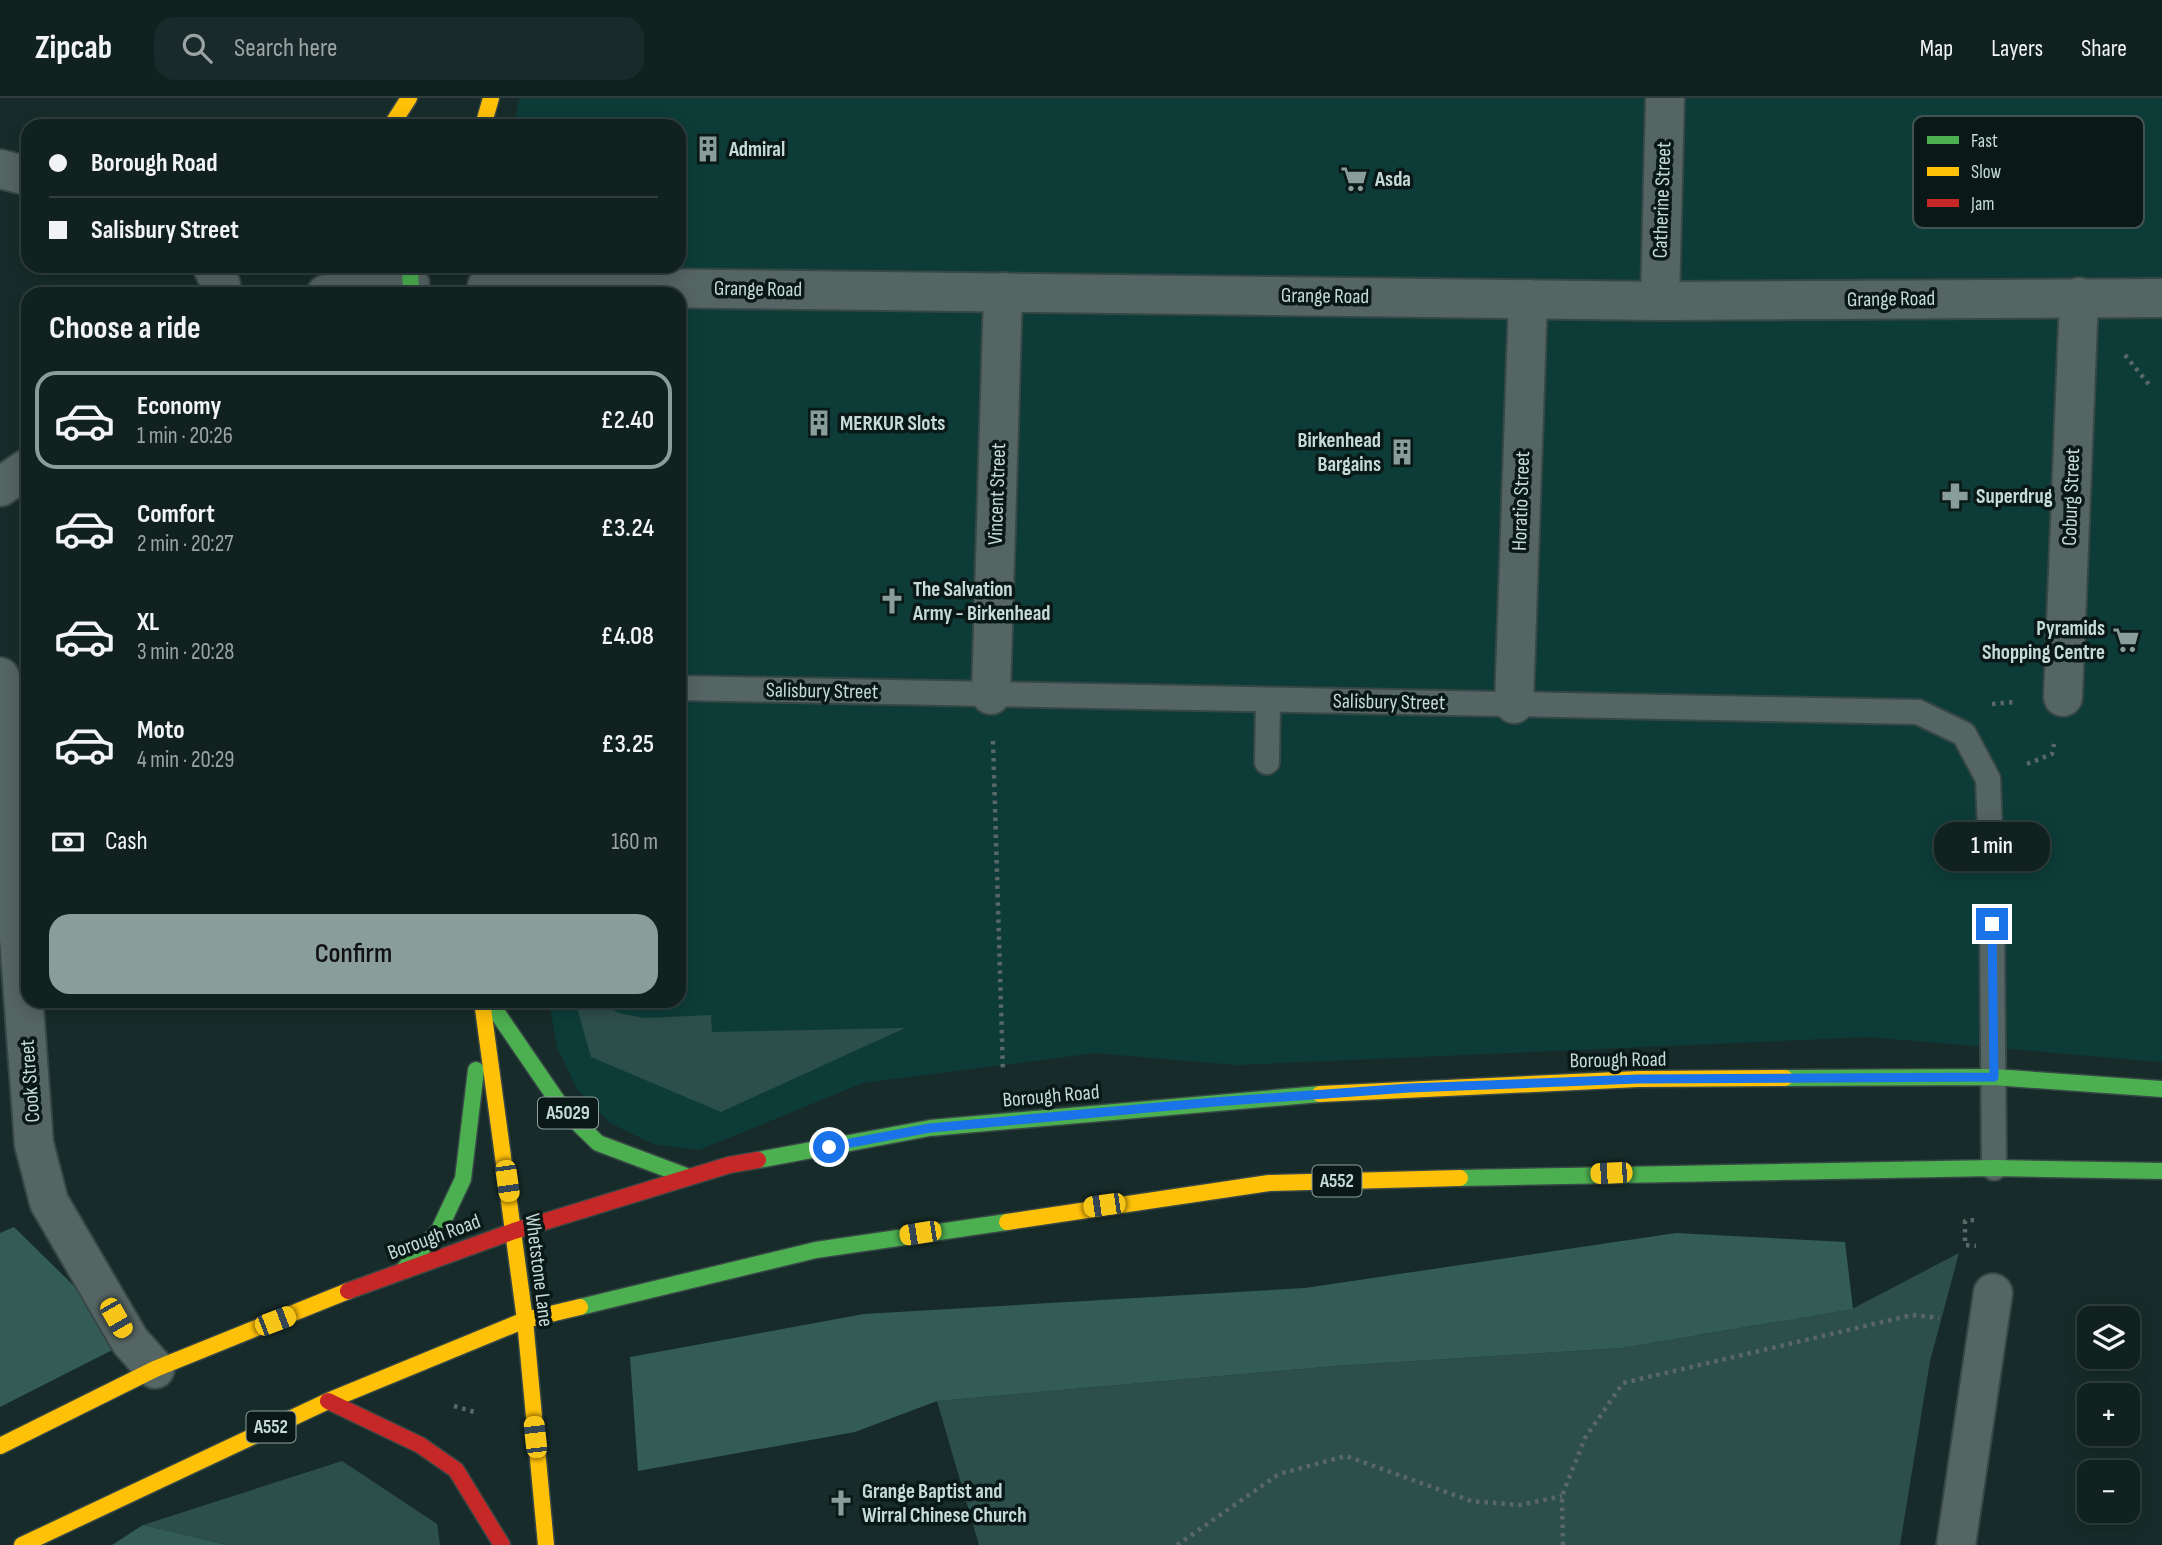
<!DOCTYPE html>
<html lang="en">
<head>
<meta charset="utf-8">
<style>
	:root { --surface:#112120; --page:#1a2929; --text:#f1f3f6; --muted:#9ca3a5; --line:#303e3e; --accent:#899d9a }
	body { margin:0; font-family:"Sofia Sans Condensed",sans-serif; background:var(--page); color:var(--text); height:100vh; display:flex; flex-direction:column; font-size:26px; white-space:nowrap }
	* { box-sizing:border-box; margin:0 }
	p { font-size:23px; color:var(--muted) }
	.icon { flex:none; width:38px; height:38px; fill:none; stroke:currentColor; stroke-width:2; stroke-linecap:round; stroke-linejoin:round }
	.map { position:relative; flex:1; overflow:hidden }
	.panel { position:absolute; left:21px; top:189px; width:665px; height:721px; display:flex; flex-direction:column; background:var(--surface); border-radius:21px; box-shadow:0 4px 18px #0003,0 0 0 2px var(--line) }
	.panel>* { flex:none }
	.banner { position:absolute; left:21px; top:21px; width:665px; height:154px; border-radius:21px; box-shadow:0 4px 18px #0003,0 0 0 2px var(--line); display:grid; align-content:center; height:154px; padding:0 28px; background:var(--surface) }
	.buttons { position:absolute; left:2077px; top:1208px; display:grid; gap:14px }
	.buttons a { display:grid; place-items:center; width:63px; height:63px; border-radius:14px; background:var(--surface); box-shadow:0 4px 18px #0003,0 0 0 2px var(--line); font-size:35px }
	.end { position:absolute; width:32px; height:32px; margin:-16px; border:9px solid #1a73e8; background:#fff; box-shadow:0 0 0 4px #fff }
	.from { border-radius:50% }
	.bubble { position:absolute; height:49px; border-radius:21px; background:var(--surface); box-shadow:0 4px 18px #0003,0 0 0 2px var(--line); font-size:23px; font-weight:600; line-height:49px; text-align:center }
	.car { position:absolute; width:21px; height:42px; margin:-21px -10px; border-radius:9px; box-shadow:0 0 5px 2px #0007; background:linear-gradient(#f5c518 24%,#345 0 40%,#f5c518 0 76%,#345 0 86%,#f5c518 0) }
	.banner b { display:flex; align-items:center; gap:24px; height:66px; font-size:26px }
	.banner b+b { border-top:2px solid var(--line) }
	.banner i { width:18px; height:18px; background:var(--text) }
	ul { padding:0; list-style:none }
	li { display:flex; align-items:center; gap:21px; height:98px; margin:0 14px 10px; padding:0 14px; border:4px solid transparent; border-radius:21px }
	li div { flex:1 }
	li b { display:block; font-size:26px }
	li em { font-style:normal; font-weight:600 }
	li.selected { border-color:var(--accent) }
	li>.icon { width:63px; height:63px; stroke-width:1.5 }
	h2 { padding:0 28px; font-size:32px; line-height:84px }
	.pay { display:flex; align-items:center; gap:18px; height:77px; padding:0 28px; font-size:26px }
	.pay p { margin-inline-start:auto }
	.primary-button { display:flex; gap:14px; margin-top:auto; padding:14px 28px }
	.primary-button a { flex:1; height:80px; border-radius:21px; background:var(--accent); color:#111; font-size:28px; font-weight:600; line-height:80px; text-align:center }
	header { display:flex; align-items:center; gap:42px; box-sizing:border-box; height:98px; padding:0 35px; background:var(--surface); border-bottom:2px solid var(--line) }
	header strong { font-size:33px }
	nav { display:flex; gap:38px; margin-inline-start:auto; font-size:24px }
	.search { width:490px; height:63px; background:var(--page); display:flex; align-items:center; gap:18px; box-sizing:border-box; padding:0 24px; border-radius:21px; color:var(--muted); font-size:26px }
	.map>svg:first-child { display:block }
	.built { fill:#0d3c38 }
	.green { fill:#2d4f4b }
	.forest { fill:#345c57 }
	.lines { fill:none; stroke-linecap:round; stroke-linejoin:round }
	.lane-casing { stroke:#374745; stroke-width:28 }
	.street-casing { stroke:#374745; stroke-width:42 }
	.fast-casing { stroke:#374745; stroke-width:19 }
	.slow-casing { stroke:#374745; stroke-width:19 }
	.jam-casing { stroke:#374745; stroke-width:19 }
	.path { stroke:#596866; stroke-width:4.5; stroke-dasharray:3.5 5; stroke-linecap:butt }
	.lane { stroke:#556563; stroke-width:24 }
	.street { stroke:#556563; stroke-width:38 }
	.fast { stroke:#4caf50; stroke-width:16 }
	.slow { stroke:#ffc107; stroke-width:16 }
	.jam { stroke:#c62828; stroke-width:16 }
	.route { stroke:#1a73e8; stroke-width:9 }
	.labels { text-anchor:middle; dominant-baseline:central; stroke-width:7; stroke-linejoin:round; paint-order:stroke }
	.shield { fill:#0a1917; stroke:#8ea09d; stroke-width:2 }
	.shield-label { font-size:19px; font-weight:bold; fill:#c6dad7 }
	.poi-label { font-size:21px; font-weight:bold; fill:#c6dad7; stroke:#0a1917; text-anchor:start }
	.street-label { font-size:21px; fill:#c6dad7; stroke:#0a1917 }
	.key { fill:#0a1917; stroke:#425351; stroke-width:2 }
	.key-label { font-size:19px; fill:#c6dad7 }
</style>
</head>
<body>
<header>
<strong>Zipcab</strong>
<div class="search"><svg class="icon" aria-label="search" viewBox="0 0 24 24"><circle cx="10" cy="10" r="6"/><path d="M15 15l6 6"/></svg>Search here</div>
<nav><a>Map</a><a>Layers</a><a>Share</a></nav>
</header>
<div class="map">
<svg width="2162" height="1447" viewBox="0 0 2162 1447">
	<rect width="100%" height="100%" fill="#172c2a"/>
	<path class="built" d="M 520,0 L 2162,0 L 2162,964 L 1868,939 L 1237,967 L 1095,955 L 863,985 L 699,1052 L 653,1046 L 610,1025 L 577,991 L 557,949 L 549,903 L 679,903 L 679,196 L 477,196 L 481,168 L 679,168 L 679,28 L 513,28 Z"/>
	<g class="green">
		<path d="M 575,903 L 598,903 L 619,915 L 644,920 L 711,917 L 712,934 L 905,930 L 721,1014 L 591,959 Z"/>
		<path d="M 1959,1155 L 1930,1263 L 1900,1447 L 979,1447 L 937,1303 L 1335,1268 L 1622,1250 L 1852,1211 Z"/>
		<path d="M 342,1363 L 437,1426 L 440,1447 L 228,1447 L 143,1427 Z"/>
	</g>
	<g class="forest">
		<path d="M 14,1129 L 130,1243 L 0,1309 L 0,1135 Z"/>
		<path d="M 1676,1135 L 1845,1144 L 1853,1211 L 1622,1250 L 1335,1268 L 937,1303 L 855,1334 L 638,1373 L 630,1259 L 864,1216 L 1305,1190 Z"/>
		<path d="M 143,1427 L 228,1447 L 112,1447 Z"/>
	</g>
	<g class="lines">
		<g class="lane-casing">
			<g id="lane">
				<path d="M 679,590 L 1918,614 L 1964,636 L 1988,681 L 1991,759"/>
				<path d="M 1267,664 L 1268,602"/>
				<path d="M 1992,826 L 1994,1070"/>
			</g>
		</g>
		<g class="street-casing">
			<g id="street">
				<path d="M 0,71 L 28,78"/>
				<path d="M 212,168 L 221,187 L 218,196"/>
				<path d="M 487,188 L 1660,203 L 2162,200"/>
				<path d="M 326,196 L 410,186"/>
				<path d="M 1660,203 L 1665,0"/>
				<path d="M 0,389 L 28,370"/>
				<path d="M 0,579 L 34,1046 L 49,1104 L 130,1243 L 155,1271"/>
				<path d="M 991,597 L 1003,194"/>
				<path d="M 2063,599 L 2079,199"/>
				<path d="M 1514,606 L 1528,201"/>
				<path d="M 1956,1447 L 1993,1195"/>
			</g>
		</g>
		<g class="fast-casing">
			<g id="fast">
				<path d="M 410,168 L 411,196"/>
				<path d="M 489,903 L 563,1011 L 598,1045 L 686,1078"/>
				<path d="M 1785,980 L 1994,979 L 2162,991"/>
				<path d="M 758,1062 L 930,1030 L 1320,996"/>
				<path d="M 1460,1080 L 1994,1070 L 2162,1073"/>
				<path d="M 404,1171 L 439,1132 L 463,1081 L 476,972"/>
				<path d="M 580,1209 L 816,1152 L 1007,1124"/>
			</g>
		</g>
		<g class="slow-casing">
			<g id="slow">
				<path d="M 391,28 L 409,0"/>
				<path d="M 483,28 L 491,0"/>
				<path d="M 482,903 L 525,1222"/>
				<path d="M 1320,996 L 1638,981 L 1785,980"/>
				<path d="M 1007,1124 L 1269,1085 L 1460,1080"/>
				<path d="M 525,1222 L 546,1447"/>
				<path d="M 0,1348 L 155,1271 L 348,1193"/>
				<path d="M 22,1447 L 328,1303 L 525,1222 L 580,1209"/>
			</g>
		</g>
		<g class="jam-casing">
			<g id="jam">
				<path d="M 348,1193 L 514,1133 L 729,1067 L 758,1062"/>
				<path d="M 328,1303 L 420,1347 L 456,1372 L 502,1447"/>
			</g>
		</g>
		<g class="path">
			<path d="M 2125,257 L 2151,289"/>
			<path d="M 1992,606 L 2015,604"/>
			<path d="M 993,643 L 1003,974"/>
			<path d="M 2027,666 L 2052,656 L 2054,646"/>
			<path d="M 1974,1122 L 1965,1123 L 1965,1147 L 1976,1148"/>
			<path d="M 454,1308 L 478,1315"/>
			<path d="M 1177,1447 L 1279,1376 L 1346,1358 L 1471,1403 L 1520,1407 L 1562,1398"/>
			<path d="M 1563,1447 L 1562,1398 L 1585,1340 L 1623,1285 L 1912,1217 L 1939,1220"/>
		</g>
		<use href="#lane" class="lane"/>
		<use href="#street" class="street"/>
		<use href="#fast" class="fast"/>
		<use href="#slow" class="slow"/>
		<use href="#jam" class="jam"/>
	</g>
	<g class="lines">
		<path class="route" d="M 829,1049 L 930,1030 L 1214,1004 L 1409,990 L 1638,981 L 1994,979 L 1992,826"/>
	</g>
	<defs>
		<g id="building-bare" transform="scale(2.1)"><path d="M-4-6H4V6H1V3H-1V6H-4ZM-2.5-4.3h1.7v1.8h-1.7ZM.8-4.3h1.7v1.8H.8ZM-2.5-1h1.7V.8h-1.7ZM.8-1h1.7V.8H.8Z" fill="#899d9a" stroke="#0a1917" stroke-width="2.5" paint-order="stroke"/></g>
		<g id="supermarket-bare" transform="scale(2.1)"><path d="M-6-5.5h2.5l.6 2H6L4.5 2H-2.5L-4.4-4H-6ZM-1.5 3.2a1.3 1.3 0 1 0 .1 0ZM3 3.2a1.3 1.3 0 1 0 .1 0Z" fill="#899d9a" stroke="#0a1917" stroke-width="2.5" paint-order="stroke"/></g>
		<g id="pharmacy-bare" transform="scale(2.1)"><path d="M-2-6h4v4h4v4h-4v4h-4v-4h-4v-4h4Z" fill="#899d9a" stroke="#0a1917" stroke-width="2.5" paint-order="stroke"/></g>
		<g id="church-bare" transform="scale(2.1)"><path d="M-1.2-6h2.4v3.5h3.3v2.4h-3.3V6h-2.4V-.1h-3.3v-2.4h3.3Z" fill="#899d9a" stroke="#0a1917" stroke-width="2.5" paint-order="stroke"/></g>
	</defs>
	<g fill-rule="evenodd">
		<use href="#building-bare" x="708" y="51"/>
		<use href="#supermarket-bare" x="1354" y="81"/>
		<use href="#building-bare" x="819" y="325"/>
		<use href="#building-bare" x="1402" y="354"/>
		<use href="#pharmacy-bare" x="1955" y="398"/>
		<use href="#church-bare" x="892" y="503"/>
		<use href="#supermarket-bare" x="2126" y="542"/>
		<use href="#church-bare" x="841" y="1405"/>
	</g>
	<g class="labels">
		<g class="shield">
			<rect x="538" y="999.5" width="60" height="31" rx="5"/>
			<rect x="1312.5" y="1067.5" width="49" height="31" rx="5"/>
			<rect x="246.5" y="1313.5" width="49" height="31" rx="5"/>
		</g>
		<g class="shield-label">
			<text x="568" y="1015">A5029</text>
			<text x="1337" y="1083">A552</text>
			<text x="271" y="1329">A552</text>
		</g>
		<g class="poi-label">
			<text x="729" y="51">Admiral</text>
			<text x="1375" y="81">Asda</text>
			<text x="840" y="325">MERKUR Slots</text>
			<text x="1381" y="342" text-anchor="end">Birkenhead<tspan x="1381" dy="24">Bargains</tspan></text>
			<text x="1976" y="398">Superdrug</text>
			<text x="913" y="491">The Salvation<tspan x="913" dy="24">Army - Birkenhead</tspan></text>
			<text x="2105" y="530" text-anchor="end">Pyramids<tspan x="2105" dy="24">Shopping Centre</tspan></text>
			<text x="862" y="1393">Grange Baptist and<tspan x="862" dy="24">Wirral Chinese Church</tspan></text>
		</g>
		<g class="street-label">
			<text transform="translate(1662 102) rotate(-88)">Catherine Street</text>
			<text transform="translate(758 191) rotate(1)">Grange Road</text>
			<text transform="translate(1325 198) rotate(1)">Grange Road</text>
			<text transform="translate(1891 201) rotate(-1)">Grange Road</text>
			<text transform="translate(997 396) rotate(-88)">Vincent Street</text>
			<text transform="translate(2071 399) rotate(-88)">Coburg Street</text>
			<text transform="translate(1521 403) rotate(-88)">Horatio Street</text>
			<text transform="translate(822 593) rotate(1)">Salisbury Street</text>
			<text transform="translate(1389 604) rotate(1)">Salisbury Street</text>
			<text transform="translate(1618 962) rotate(-1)">Borough Road</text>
			<text transform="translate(30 983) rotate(-94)">Cook Street</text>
			<text transform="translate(1051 998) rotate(-5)">Borough Road</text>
			<text transform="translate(434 1139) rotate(-20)">Borough Road</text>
			<text transform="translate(539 1172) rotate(83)">Whetstone Lane</text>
		</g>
	</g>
	<rect x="1913" y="18" width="231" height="112" rx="10" class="key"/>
	<rect x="1927" y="38" width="32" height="8" fill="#4caf50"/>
	<rect x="1927" y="69" width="32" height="9" fill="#ffc107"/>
	<rect x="1927" y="101" width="32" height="8" fill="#c62828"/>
	<g class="key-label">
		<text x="1971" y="49">Fast</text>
		<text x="1971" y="80">Slow</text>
		<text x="1971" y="112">Jam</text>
	</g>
</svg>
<div class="buttons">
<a><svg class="icon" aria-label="layers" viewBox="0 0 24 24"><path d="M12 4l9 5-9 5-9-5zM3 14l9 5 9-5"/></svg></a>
<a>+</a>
<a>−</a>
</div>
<i class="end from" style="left:829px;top:1049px"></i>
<i class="end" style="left:1992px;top:826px"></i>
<div class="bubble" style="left:1934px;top:724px;width:116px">1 min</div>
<i class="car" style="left:1611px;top:1075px;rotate:268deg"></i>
<i class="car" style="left:507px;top:1083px;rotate:172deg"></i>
<i class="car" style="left:1104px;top:1107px;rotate:262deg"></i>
<i class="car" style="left:920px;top:1135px;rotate:261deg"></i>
<i class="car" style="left:116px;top:1220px;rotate:150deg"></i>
<i class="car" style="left:275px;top:1223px;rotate:69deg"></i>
<i class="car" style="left:535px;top:1339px;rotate:354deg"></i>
<div class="banner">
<b><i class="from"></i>Borough Road</b>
<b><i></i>Salisbury Street</b>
</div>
<section class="panel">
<h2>Choose a ride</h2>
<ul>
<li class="selected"><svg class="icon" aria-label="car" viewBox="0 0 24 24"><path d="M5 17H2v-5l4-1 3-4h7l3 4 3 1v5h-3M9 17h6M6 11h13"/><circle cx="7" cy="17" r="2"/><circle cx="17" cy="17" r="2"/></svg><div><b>Economy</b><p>1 min · 20:26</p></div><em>£2.40</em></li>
<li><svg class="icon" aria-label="car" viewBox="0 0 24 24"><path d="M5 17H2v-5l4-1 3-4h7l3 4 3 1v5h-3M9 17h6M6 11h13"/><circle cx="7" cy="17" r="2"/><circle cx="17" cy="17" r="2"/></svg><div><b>Comfort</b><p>2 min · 20:27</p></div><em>£3.24</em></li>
<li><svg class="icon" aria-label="car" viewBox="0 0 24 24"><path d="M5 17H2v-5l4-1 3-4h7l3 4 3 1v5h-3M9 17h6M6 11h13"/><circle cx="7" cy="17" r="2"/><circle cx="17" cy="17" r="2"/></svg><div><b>XL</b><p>3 min · 20:28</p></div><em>£4.08</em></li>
<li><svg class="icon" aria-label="car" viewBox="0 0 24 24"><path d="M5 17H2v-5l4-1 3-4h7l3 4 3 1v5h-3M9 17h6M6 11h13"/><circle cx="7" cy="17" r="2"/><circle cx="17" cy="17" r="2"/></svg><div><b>Moto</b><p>4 min · 20:29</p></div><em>£3.25</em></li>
</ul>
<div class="pay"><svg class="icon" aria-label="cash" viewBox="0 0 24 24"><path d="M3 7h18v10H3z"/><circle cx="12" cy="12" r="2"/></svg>Cash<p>160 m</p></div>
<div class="primary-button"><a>Confirm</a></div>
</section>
</div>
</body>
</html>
